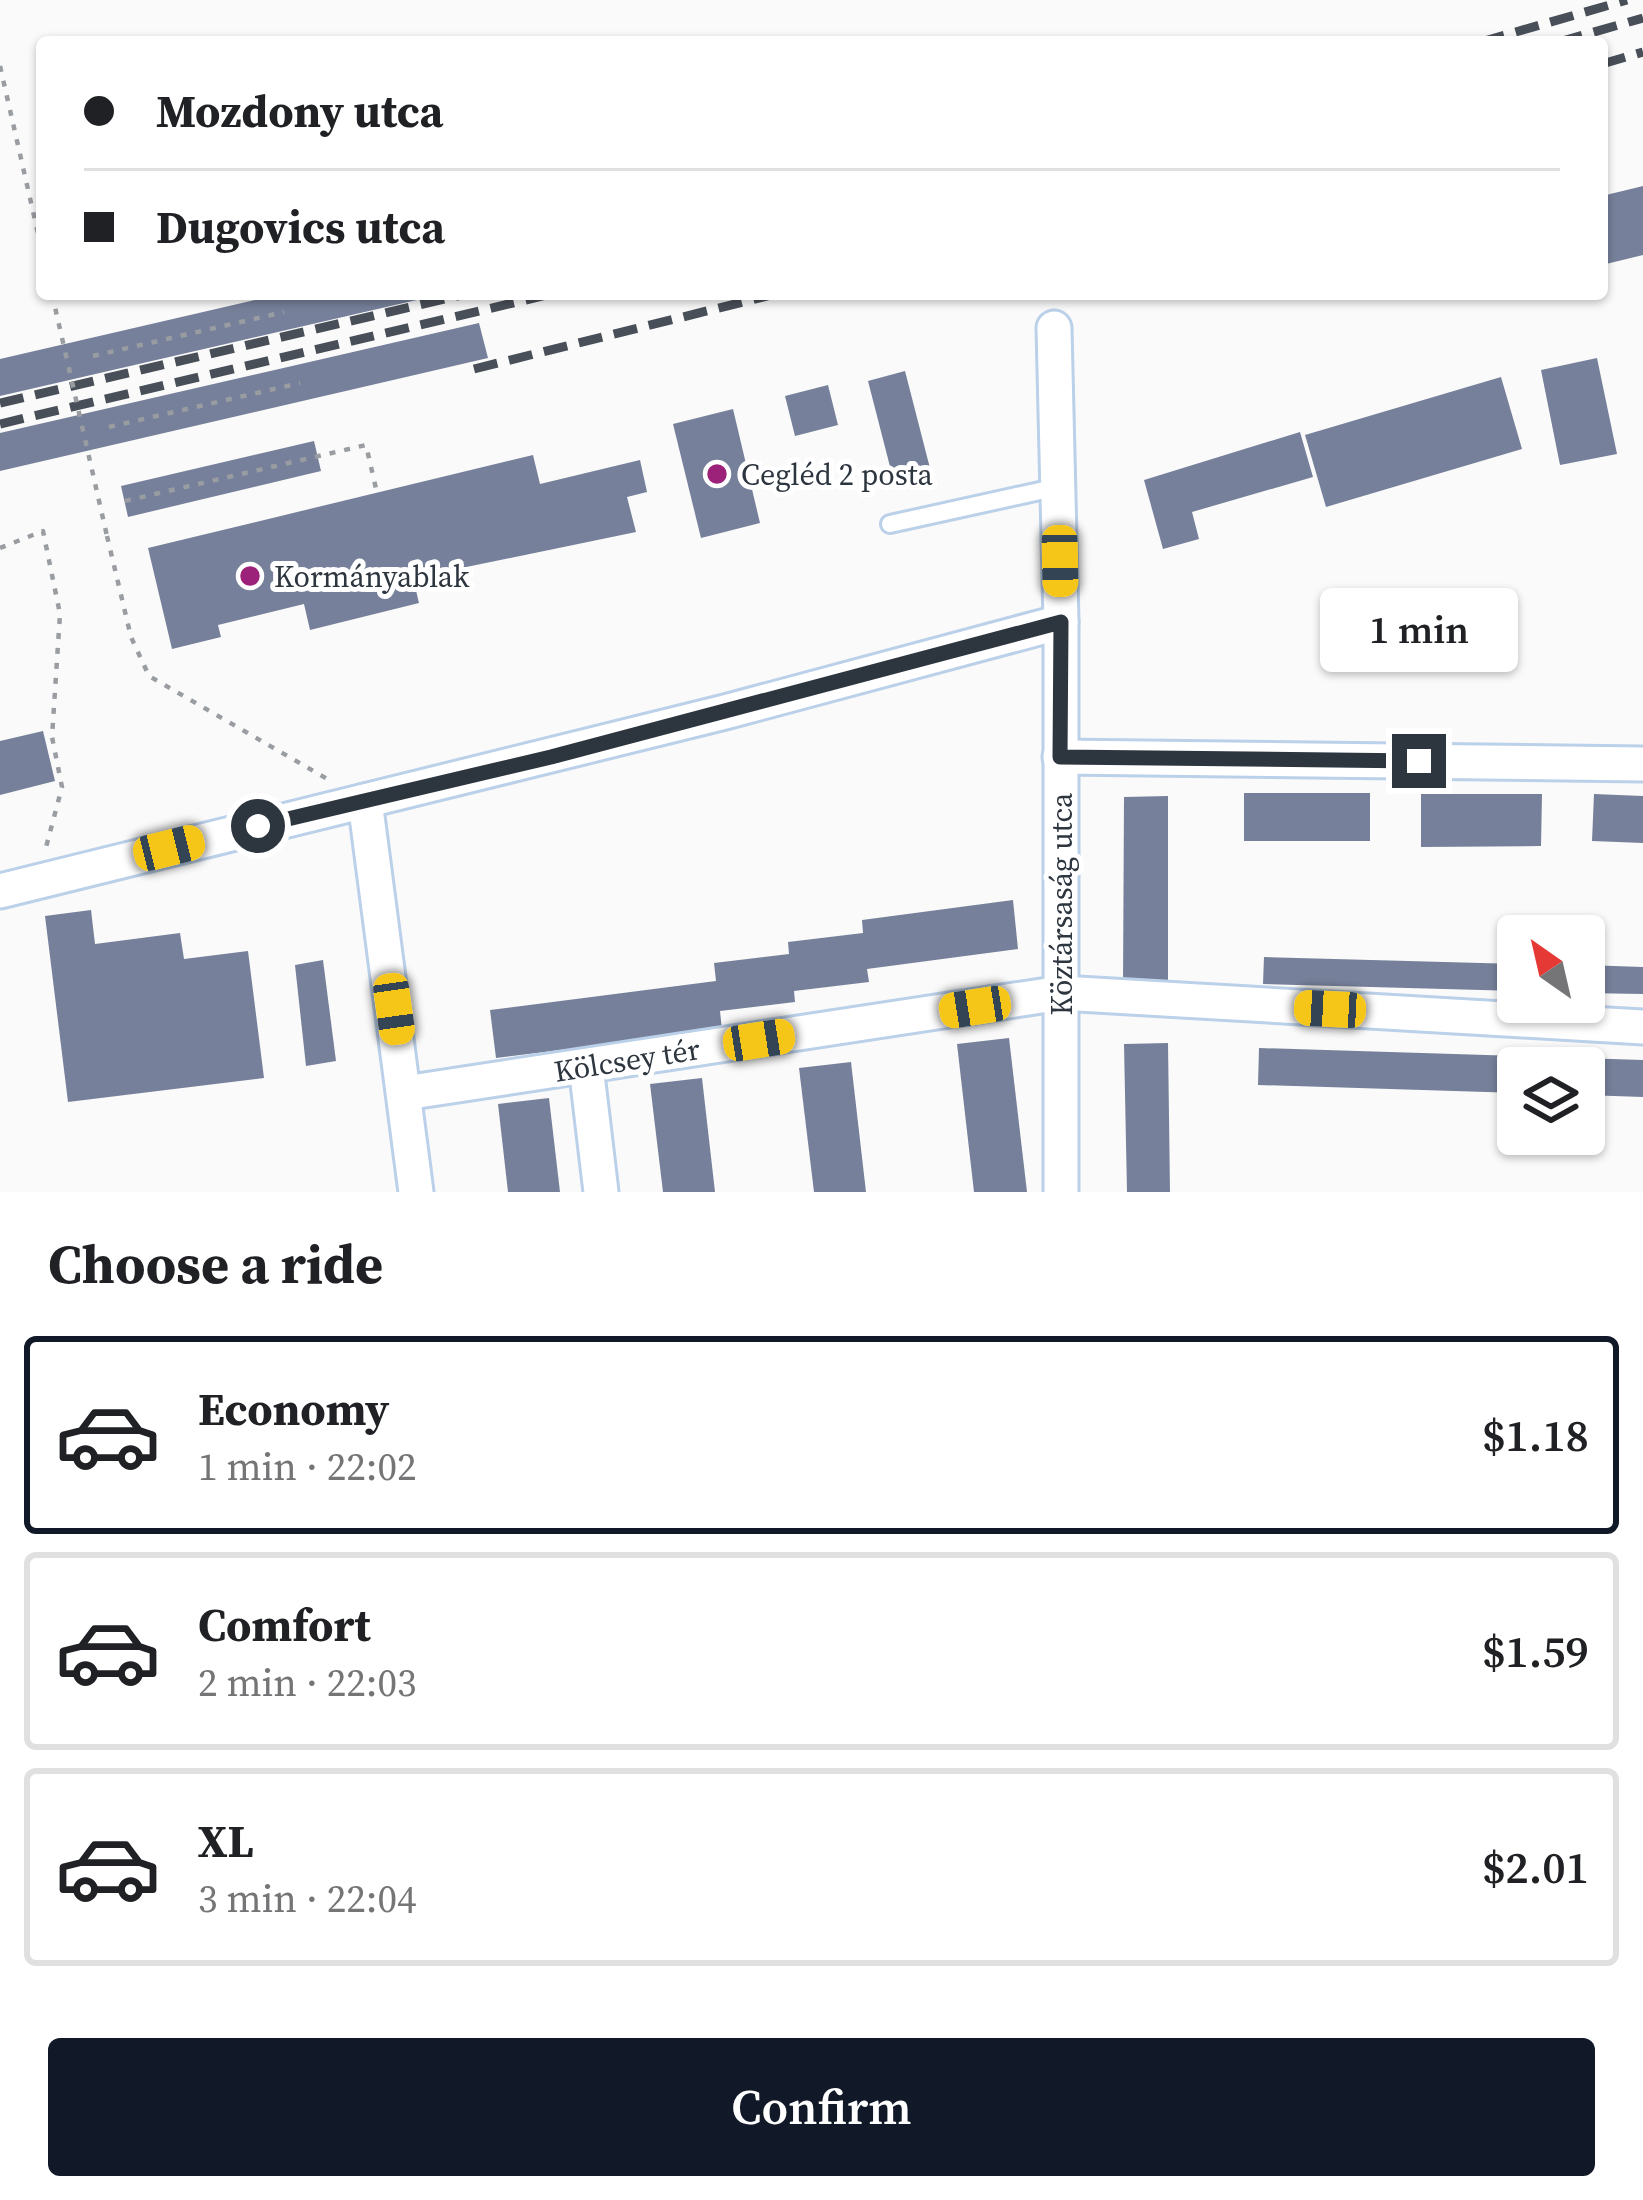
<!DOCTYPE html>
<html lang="en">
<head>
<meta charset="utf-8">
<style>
	:root { --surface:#fff; --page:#f6f6f6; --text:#202124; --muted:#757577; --line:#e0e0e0; --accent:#111827 }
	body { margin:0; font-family:"Source Serif 4",serif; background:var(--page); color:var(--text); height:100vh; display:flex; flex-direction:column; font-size:45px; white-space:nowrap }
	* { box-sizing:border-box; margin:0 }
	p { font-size:39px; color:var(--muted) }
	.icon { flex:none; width:66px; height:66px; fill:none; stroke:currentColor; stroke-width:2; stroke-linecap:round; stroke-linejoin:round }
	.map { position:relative; height:1192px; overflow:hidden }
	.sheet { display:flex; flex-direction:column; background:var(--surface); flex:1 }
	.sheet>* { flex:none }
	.hud { position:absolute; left:36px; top:36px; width:1572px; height:264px; border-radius:12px; box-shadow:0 3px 9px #0004; display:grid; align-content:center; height:264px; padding:0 48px; background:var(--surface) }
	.needle { width:78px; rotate:326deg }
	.buttons { position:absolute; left:1497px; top:915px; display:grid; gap:24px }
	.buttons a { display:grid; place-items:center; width:108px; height:108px; border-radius:12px; background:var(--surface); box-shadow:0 3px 9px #0004; font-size:60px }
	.end { position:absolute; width:54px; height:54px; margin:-27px; border:15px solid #2d353f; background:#fff; box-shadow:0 0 0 6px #fff }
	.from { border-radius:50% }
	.bubble { position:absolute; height:84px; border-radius:12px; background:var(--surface); box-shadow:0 3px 9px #0004; font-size:39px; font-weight:600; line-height:84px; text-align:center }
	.car { position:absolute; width:36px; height:72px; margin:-36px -18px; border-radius:15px; box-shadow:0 0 9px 3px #0007; background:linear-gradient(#f5c518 24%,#345 0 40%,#f5c518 0 76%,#345 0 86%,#f5c518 0) }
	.hud b { display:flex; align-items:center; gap:42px; height:114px; font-size:45px }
	.hud b+b { border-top:3px solid var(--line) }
	.hud i { width:30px; height:30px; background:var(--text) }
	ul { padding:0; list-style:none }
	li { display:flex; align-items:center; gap:36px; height:198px; margin:0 24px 18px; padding:0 24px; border:6px solid var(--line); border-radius:12px }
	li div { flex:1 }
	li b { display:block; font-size:45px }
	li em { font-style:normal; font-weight:600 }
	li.selected { border-color:var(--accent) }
	li>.icon { width:108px; height:108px; stroke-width:1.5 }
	h2 { padding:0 48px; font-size:54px; line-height:144px }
	.button { display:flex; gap:24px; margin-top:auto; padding:24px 48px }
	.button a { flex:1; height:138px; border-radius:12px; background:var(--accent); color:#fff; font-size:48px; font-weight:600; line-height:138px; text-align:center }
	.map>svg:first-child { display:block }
	.building { fill:#76809a }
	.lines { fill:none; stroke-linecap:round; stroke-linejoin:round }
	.service-casing { stroke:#bbd0e9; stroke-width:22 }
	.minor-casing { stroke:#bbd0e9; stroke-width:39 }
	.path { stroke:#999da2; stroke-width:4.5; stroke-dasharray:6 9; stroke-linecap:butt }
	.service { stroke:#fff; stroke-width:16 }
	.minor { stroke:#fff; stroke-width:33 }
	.rail { stroke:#494f58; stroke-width:9; stroke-dasharray:24 12; stroke-linecap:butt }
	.path-bridge { stroke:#999da2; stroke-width:4.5; stroke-dasharray:6 9; stroke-linecap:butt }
	.route { stroke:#2d353f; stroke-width:15 }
	.poi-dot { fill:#9c2178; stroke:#fff; stroke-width:4.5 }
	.labels { text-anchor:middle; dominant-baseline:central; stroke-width:10; stroke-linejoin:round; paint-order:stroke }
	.poi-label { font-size:30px; fill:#2d353f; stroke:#fff; text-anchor:start }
	.street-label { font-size:30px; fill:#2d353f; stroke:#fff }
</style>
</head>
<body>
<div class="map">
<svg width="1643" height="1192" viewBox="0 0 1643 1192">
	<rect width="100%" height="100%" fill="#fafafa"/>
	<g class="building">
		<path d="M 1643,186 L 1643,255 L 1602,265 L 1602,196 Z"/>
		<path d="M 281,294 L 434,296 L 0,396 L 0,359 Z"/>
		<path d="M 479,323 L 488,358 L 0,471 L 0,433 Z"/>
		<path d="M 1597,358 L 1617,454 L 1560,465 L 1541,370 Z"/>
		<path d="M 905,371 L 932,476 L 895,486 L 868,381 Z"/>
		<path d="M 1501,377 L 1522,449 L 1326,507 L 1305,435 Z"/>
		<path d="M 828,385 L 838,425 L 795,436 L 785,396 Z"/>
		<path d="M 733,409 L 760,523 L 701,538 L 673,424 Z"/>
		<path d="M 1300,432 L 1313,477 L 1192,512 L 1199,539 L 1163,549 L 1144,480 Z"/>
		<path d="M 314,441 L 321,471 L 128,517 L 121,486 Z"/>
		<path d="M 533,455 L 540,484 L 640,460 L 647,492 L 627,497 L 636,532 L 413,578 L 419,603 L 310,630 L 304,604 L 218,625 L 221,637 L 172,649 L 148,548 Z"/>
		<path d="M 43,731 L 55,781 L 0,795 L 0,741 Z"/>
		<rect x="1244" y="793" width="126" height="48"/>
		<path d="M 1421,794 L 1542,794 L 1541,846 L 1421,847 Z"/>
		<path d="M 1594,794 L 1643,796 L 1643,843 L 1592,841 Z"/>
		<path d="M 1168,796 L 1168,984 L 1123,984 L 1124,797 Z"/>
		<path d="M 1013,900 L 1018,949 L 867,969 L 869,982 L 794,991 L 795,1002 L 720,1011 L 722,1030 L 496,1058 L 490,1010 L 716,981 L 714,963 L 789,954 L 788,942 L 863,933 L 862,920 Z"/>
		<path d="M 91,910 L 95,944 L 180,933 L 184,959 L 248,951 L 264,1078 L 68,1102 L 45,916 Z"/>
		<path d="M 1264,957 L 1518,964 L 1518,991 L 1263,984 Z"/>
		<path d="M 323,960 L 336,1061 L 306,1066 L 295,965 Z"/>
		<path d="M 1584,965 L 1643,967 L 1643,994 L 1584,993 Z"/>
		<path d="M 1009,1038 L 1027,1192 L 974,1192 L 957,1044 Z"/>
		<path d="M 1168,1043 L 1170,1192 L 1127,1192 L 1124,1044 Z"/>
		<path d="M 1259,1048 L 1643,1060 L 1643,1097 L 1584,1095 L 1584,1068 L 1518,1068 L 1518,1093 L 1258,1085 Z"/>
		<path d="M 851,1062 L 866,1192 L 814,1192 L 799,1068 Z"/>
		<path d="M 702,1078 L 715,1192 L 663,1192 L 650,1084 Z"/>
		<path d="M 549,1098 L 560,1192 L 508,1192 L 498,1104 Z"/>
	</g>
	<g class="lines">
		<g class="service-casing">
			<path id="service" d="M 890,524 L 1058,487"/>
		</g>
		<g class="minor-casing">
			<g id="minor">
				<path d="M 1054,328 L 1061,622 L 1061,1192"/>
				<path d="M 1060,757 L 1643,764"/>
				<path d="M 365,801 L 416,1192"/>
				<path d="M 0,891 L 725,712 L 1061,622"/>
				<path d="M 586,1066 L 601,1192"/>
				<path d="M 405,1093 L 1061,993 L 1643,1027"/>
			</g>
		</g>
		<g class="path">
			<path d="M 0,66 L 42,251"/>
			<path d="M 93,356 L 284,312"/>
			<path d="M 109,427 L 300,383"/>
			<path d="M 125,501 L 366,445 L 377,493"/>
			<path d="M 107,536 L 131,637 L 149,676 L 329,780"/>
			<path d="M 0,548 L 43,531 L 60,614 L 52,737 L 62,787 L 45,851"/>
		</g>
		<use href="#service" class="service"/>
		<use href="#minor" class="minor"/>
		<g class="rail">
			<path d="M 1481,42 L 1627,0"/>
			<path d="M 1559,42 L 1643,18"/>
			<path d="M 1602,64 L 1643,52"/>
			<path d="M 474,369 L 775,294"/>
			<path d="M 0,403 L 466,294"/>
			<path d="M 0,424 L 551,294"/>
		</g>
		<path class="path-bridge" d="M 52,294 L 107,536"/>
	</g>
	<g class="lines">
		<path class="route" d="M 258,826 L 551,757 L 1061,622 L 1060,757 L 1419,761"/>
	</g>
	<g class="poi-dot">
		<circle cx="717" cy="474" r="12"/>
		<circle cx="250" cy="576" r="12"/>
	</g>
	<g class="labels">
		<g class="poi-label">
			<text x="741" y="474">Cegléd 2 posta</text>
			<text x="274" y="576">Kormányablak</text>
		</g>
		<g class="street-label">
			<text transform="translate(1061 904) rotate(-90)">Köztársaság utca</text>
			<text transform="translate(627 1060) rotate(-9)">Kölcsey tér</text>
		</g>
	</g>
</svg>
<div class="buttons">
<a><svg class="needle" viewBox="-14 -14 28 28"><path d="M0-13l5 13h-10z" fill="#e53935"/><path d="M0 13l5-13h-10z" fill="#757577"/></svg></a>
<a><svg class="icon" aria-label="layers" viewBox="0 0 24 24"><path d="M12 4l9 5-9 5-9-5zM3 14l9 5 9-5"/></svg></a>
</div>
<i class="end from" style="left:258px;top:826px"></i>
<i class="end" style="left:1419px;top:761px"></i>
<div class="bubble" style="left:1320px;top:588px;width:198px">1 min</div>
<i class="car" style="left:1060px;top:561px;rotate:179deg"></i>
<i class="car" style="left:169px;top:848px;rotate:76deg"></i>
<i class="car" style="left:975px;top:1007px;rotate:261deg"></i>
<i class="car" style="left:394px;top:1009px;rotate:172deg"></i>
<i class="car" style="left:1330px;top:1009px;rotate:273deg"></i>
<i class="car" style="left:759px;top:1040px;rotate:81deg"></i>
<div class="hud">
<b><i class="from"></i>Mozdony utca</b>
<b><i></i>Dugovics utca</b>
</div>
</div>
<section class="sheet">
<h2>Choose a ride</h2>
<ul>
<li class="selected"><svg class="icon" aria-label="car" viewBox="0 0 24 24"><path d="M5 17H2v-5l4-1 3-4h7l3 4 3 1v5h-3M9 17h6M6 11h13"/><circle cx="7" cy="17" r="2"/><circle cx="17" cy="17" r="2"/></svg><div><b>Economy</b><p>1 min · 22:02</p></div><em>$1.18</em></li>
<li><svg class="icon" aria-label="car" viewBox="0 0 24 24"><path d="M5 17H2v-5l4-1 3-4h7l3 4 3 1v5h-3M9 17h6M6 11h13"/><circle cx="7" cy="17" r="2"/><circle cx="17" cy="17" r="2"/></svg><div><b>Comfort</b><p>2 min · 22:03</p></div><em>$1.59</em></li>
<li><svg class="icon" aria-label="car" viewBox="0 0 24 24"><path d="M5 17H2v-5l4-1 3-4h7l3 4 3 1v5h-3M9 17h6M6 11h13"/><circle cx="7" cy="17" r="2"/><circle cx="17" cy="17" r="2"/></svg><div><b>XL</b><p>3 min · 22:04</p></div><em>$2.01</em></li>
</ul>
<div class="button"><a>Confirm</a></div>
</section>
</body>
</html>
